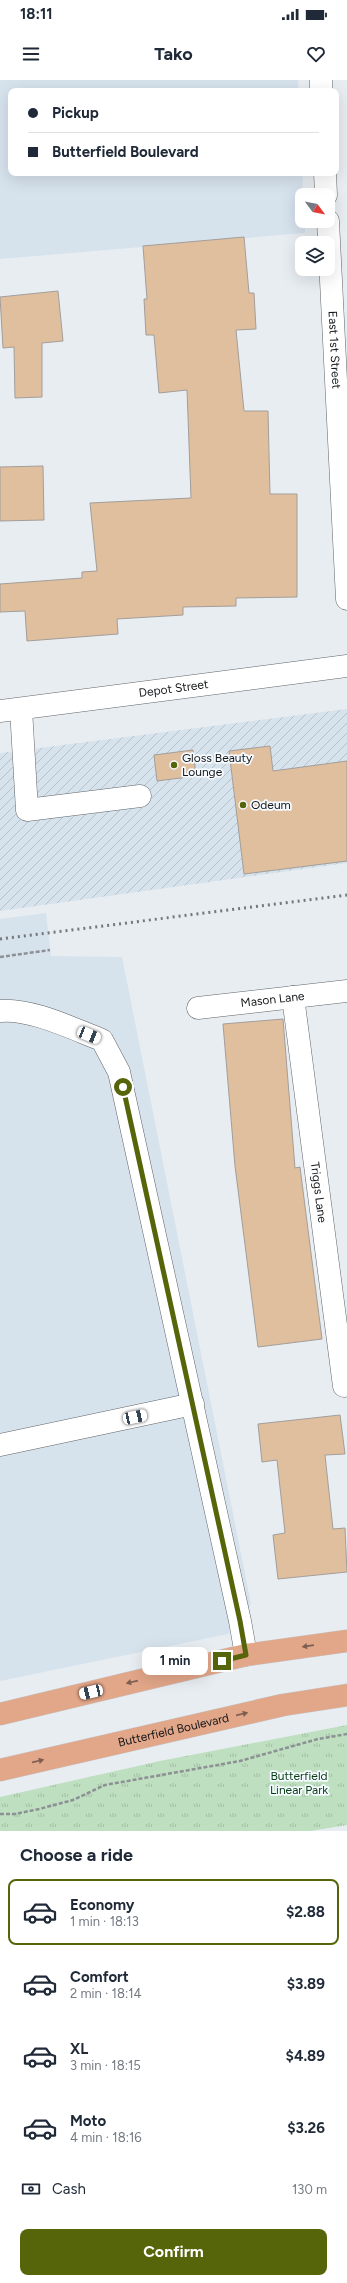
<!DOCTYPE html>
<html lang="en">
<head>
<meta charset="utf-8">
<style>
	:root { --surface:#fff; --page:#f6f6f7; --text:#1f2937; --muted:#747a83; --line:#e0e1e3; --accent:#56650a }
	body { margin:0; font-family:Figtree,sans-serif; background:var(--page); color:var(--text); height:100vh; display:flex; flex-direction:column; font-size:15px; white-space:nowrap }
	* { box-sizing:border-box; margin:0 }
	p { font-size:13px; color:var(--muted) }
	.icon { flex:none; width:22px; height:22px; fill:none; stroke:currentColor; stroke-width:2; stroke-linecap:round; stroke-linejoin:round }
	.map { position:relative; height:1751px; overflow:hidden }
	.sheet { display:flex; flex-direction:column; background:var(--surface); flex:1 }
	.sheet>* { flex:none }
	.top-card { position:absolute; left:8px; top:8px; width:331px; height:88px; border-radius:8px; box-shadow:0 4px 16px #0002; display:grid; align-content:center; height:88px; padding:0 20px; background:var(--surface) }
	.needle { width:26px; rotate:122deg }
	.fabs { position:absolute; left:295px; top:108px; display:grid; gap:8px }
	.fabs a { display:grid; place-items:center; width:40px; height:40px; border-radius:8px; background:var(--surface); box-shadow:0 4px 16px #0002; font-size:20px }
	.end { position:absolute; width:18px; height:18px; margin:-9px; border:5px solid #56650a; background:#fff; box-shadow:0 0 0 2px #fff }
	.from { border-radius:50% }
	.bubble { position:absolute; height:28px; border-radius:8px; background:var(--surface); box-shadow:0 4px 16px #0002; font-size:13px; font-weight:700; line-height:28px; text-align:center }
	.car { position:absolute; width:12px; height:24px; margin:-12px -6px; border-radius:5px; box-shadow:0 0 3px 1px #0007; background:linear-gradient(#fff 24%,#345 0 40%,#fff 0 76%,#345 0 86%,#fff 0) }
	.top-card b { display:flex; align-items:center; gap:14px; height:38px; font-size:15px }
	.top-card b+b { border-top:1px solid var(--line) }
	.top-card i { width:10px; height:10px; background:var(--text) }
	ul { padding:0; list-style:none }
	li { display:flex; align-items:center; gap:12px; height:66px; margin:0 8px 6px; padding:0 12px; border:2px solid transparent; border-radius:8px }
	li div { flex:1 }
	li b { display:block; font-size:15px }
	li em { font-style:normal; font-weight:700 }
	li.active { border-color:var(--accent) }
	li>.icon { width:36px; height:36px; stroke-width:1.5 }
	h2 { padding:0 20px; font-size:18px; line-height:48px }
	.pay { display:flex; align-items:center; gap:10px; height:44px; padding:0 20px; font-size:15px }
	.pay p { margin-inline-start:auto }
	.primary-button { display:flex; gap:8px; margin-top:auto; padding:8px 20px }
	.primary-button a { flex:1; height:46px; border-radius:8px; background:var(--accent); color:#fff; font-size:16px; font-weight:700; line-height:46px; text-align:center }
	.status { display:flex; justify-content:space-between; align-items:center; height:28px; padding:0 20px; background:var(--surface); direction:ltr }
	.status svg { height:11px; fill:currentColor }
	header { display:flex; justify-content:space-between; align-items:center; height:52px; padding:0 20px; background:var(--surface); font-size:18px; font-weight:700 }
	.map>svg:first-child { display:block }
	.built { fill:#d6e2ec }
	.industrial { fill:url(#industrial-furrows) }
	.park { fill:url(#park-tufts) }
	.building { fill:#dfbf9e; stroke:#a39e9a }
	.lines { fill:none; stroke-linecap:round; stroke-linejoin:round }
	.minor-casing { stroke:#606569; stroke-width:23 }
	.major-casing { stroke:#c7c7c8; stroke-width:23 }
	.path { stroke:#8d9094; stroke-width:2.5; stroke-dasharray:4 2; stroke-linecap:butt }
	.minor { stroke:#fff; stroke-width:22 }
	.major { stroke:#e2a689; stroke-width:22 }
	.rail { stroke:#74787b; stroke-width:3; stroke-dasharray:2 4; stroke-linecap:butt }
	.oneway { fill:#7c5e51 }
	.route { stroke:#56650a; stroke-width:5 }
	.poi-dot { fill:#56650a; stroke:#f6fbff; stroke-width:1.5 }
	.labels { text-anchor:middle; dominant-baseline:central; stroke-width:3.5; stroke-linejoin:round; paint-order:stroke }
	.street-label { font-size:12px; fill:#151719; stroke:#f6fbff }
	.poi-label { font-size:12px; fill:#151719; stroke:#f6fbff; text-anchor:start }
	.park-label { font-size:12px; fill:#053c13; stroke:#f6fbff }
</style>
</head>
<body>
<div class="status"><b>18:11</b><svg viewBox="0 0 49 12"><path d="M0 12V9h3v3zM5 12V6h3v6zM10 12V3h3v9zM15 12V0h3v12zM26 1h20v11H26zM47 4h2v5h-2z"/></svg></div>
<header><svg class="icon" aria-label="menu" viewBox="0 0 24 24"><path d="M4 6h16M4 12h16M4 18h16"/></svg>Tako<svg class="icon" aria-label="heart" viewBox="0 0 24 24"><path d="M12 20l-8-8c-3-5 5-10 8-4 3-6 11-1 8 4z"/></svg></header>
<div class="map">
<svg width="347" height="1751" viewBox="0 0 347 1751">
	<defs>
		<pattern id="industrial-furrows" width="10" height="10" patternUnits="userSpaceOnUse"><rect width="10" height="10" fill="#d6e2ec"/><path d="M-1 1l2-2M0 10L10 0M9 11l2-2" fill="none" stroke="#b7c1ca"/></pattern>
		<pattern id="park-tufts" width="24" height="20" patternUnits="userSpaceOnUse"><rect width="24" height="20" fill="#bee0c0"/><path d="M3 7l-1-3M5 7V3M7 7l1-3M15 17l-1-3M17 17v-4M19 17l1-3" fill="none" stroke="#a2bfa4"/></pattern>
	</defs>
	<rect width="100%" height="100%" fill="#e8edf2"/>
	<g class="built">
		<path d="M 0,0 L 298,0 L 299,11 L 11,11 L 11,93 L 303,93 L 302,141 L 305,141 L 305,153 L 0,179 Z"/>
		<path d="M 46,833 L 51,876 L 122,877 L 251,1524 L 228,1554 L 0,1601 L 0,839 Z"/>
	</g>
	<path class="industrial" d="M 347,629 L 347,783 L 0,831 L 0,673 Z"/>
	<path class="park" d="M 347,1645 L 347,1745 L 311,1751 L 0,1751 L 0,1717 L 160,1681 Z"/>
	<g class="building">
		<path d="M 244,157 L 249,213 L 254,213 L 256,249 L 236,250 L 244,331 L 268,331 L 270,414 L 297,414 L 297,517 L 236,518 L 236,526 L 183,527 L 183,535 L 117,539 L 118,554 L 27,561 L 25,531 L 0,532 L 0,504 L 82,498 L 82,492 L 97,491 L 90,423 L 191,418 L 187,310 L 159,313 L 154,255 L 146,255 L 144,219 L 147,219 L 143,166 Z"/>
		<path d="M 58,211 L 63,261 L 42,263 L 42,317 L 15,318 L 14,267 L 3,268 L 0,217 Z"/>
		<path d="M 43,386 L 44,440 L 0,441 L 0,387 Z"/>
		<path d="M 270,666 L 273,691 L 347,681 L 347,781 L 244,794 L 229,671 Z"/>
		<path d="M 193,670 L 196,696 L 157,701 L 154,675 Z"/>
		<path d="M 283,939 L 295,1088 L 300,1087 L 322,1259 L 258,1267 L 235,1086 L 223,944 Z"/>
		<path d="M 340,1335 L 345,1374 L 325,1375 L 333,1449 L 345,1448 L 347,1492 L 278,1499 L 273,1455 L 285,1453 L 277,1380 L 262,1382 L 258,1344 Z"/>
	</g>
	<g class="lines">
		<g class="minor-casing">
			<g id="minor">
				<path d="M 321,0 L 321,11"/>
				<path d="M 325,93 L 326,115"/>
				<path id="s1" d="M 328,141 L 347,519"/>
				<path d="M 21,629 L 27,730 L 140,716"/>
				<path id="s2" d="M 0,631 L 347,586"/>
				<path id="s3" d="M 293,917 L 344,1306 L 347,1305"/>
				<path id="s4" d="M 198,928 L 347,911"/>
				<path d="M 0,931 C 31,928 73,949 102,960 L 119,992 L 240,1541 L 246,1575"/>
				<path d="M 0,1365 L 193,1324"/>
			</g>
		</g>
		<g class="major-casing">
			<g id="major">
				<path d="M 0,1634 L 246,1575 L 347,1561"/>
				<path id="s5" d="M 0,1690 L 283,1625 L 347,1615"/>
			</g>
		</g>
		<g class="path">
			<path d="M 0,877 L 50,870"/>
			<path d="M 0,1734 L 15,1734 L 39,1729 L 73,1720 L 105,1705 L 240,1681 L 318,1659 L 347,1654"/>
		</g>
		<use href="#minor" class="minor"/>
		<use href="#major" class="major"/>
		<path class="rail" d="M 0,859 L 347,815"/>
	</g>
	<defs><path id="oneway-solid" d="M-6-.8H1V-3.2L6.5 0L1 3.2V.8H-6Z"/></defs>
	<g class="oneway">
		<use href="#oneway-solid" transform="translate(308 1566) rotate(172)"/>
		<use href="#oneway-solid" transform="translate(132 1602) rotate(167)"/>
		<use href="#oneway-solid" transform="translate(242 1634) rotate(-13)"/>
		<use href="#oneway-solid" transform="translate(38 1681) rotate(-13)"/>
	</g>
	<g class="lines">
		<path class="route" d="M 123,1007 L 240,1541 L 246,1575 L 222,1581"/>
	</g>
	<g class="poi-dot">
		<circle cx="174" cy="685" r="4"/>
		<circle cx="243" cy="725" r="4"/>
	</g>
	<g class="labels">
		<g class="street-label">
			<text stroke="none"><textPath href="#s1" startOffset="129">East 1st Street</textPath></text>
			<text stroke="none"><textPath href="#s2" startOffset="175">Depot Street</textPath></text>
			<text stroke="none"><textPath href="#s4" startOffset="75">Mason Lane</textPath></text>
			<text stroke="none"><textPath href="#s3" startOffset="197">Triggs Lane</textPath></text>
			<text stroke="none"><textPath href="#s5" startOffset="178">Butterfield Boulevard</textPath></text>
		</g>
		<g class="poi-label">
			<text x="182" y="678">Gloss Beauty<tspan x="182" dy="14">Lounge</tspan></text>
			<text x="251" y="725">Odeum</text>
		</g>
		<g class="park-label">
			<text x="299" y="1696">Butterfield<tspan x="299" dy="14">Linear Park</tspan></text>
		</g>
	</g>
</svg>
<div class="fabs">
<a><svg class="needle" viewBox="-14 -14 28 28"><path d="M0-13l5 13h-10z" fill="#e53935"/><path d="M0 13l5-13h-10z" fill="#747a83"/></svg></a>
<a><svg class="icon" aria-label="layers" viewBox="0 0 24 24"><path d="M12 4l9 5-9 5-9-5zM3 14l9 5 9-5"/></svg></a>
</div>
<i class="end from" style="left:123px;top:1007px"></i>
<i class="end" style="left:222px;top:1581px"></i>
<div class="bubble" style="left:142px;top:1567px;width:66px">1 min</div>
<i class="car" style="left:89px;top:955px;rotate:112deg"></i>
<i class="car" style="left:135px;top:1337px;rotate:78deg"></i>
<i class="car" style="left:91px;top:1612px;rotate:257deg"></i>
<div class="top-card">
<b><i class="from"></i>Pickup</b>
<b><i></i>Butterfield Boulevard</b>
</div>
</div>
<section class="sheet">
<h2>Choose a ride</h2>
<ul>
<li class="active"><svg class="icon" aria-label="car" viewBox="0 0 24 24"><path d="M5 17H2v-5l4-1 3-4h7l3 4 3 1v5h-3M9 17h6M6 11h13"/><circle cx="7" cy="17" r="2"/><circle cx="17" cy="17" r="2"/></svg><div><b>Economy</b><p>1 min · 18:13</p></div><em>$2.88</em></li>
<li><svg class="icon" aria-label="car" viewBox="0 0 24 24"><path d="M5 17H2v-5l4-1 3-4h7l3 4 3 1v5h-3M9 17h6M6 11h13"/><circle cx="7" cy="17" r="2"/><circle cx="17" cy="17" r="2"/></svg><div><b>Comfort</b><p>2 min · 18:14</p></div><em>$3.89</em></li>
<li><svg class="icon" aria-label="car" viewBox="0 0 24 24"><path d="M5 17H2v-5l4-1 3-4h7l3 4 3 1v5h-3M9 17h6M6 11h13"/><circle cx="7" cy="17" r="2"/><circle cx="17" cy="17" r="2"/></svg><div><b>XL</b><p>3 min · 18:15</p></div><em>$4.89</em></li>
<li><svg class="icon" aria-label="car" viewBox="0 0 24 24"><path d="M5 17H2v-5l4-1 3-4h7l3 4 3 1v5h-3M9 17h6M6 11h13"/><circle cx="7" cy="17" r="2"/><circle cx="17" cy="17" r="2"/></svg><div><b>Moto</b><p>4 min · 18:16</p></div><em>$3.26</em></li>
</ul>
<div class="pay"><svg class="icon" aria-label="cash" viewBox="0 0 24 24"><path d="M3 7h18v10H3z"/><circle cx="12" cy="12" r="2"/></svg>Cash<p>130 m</p></div>
<div class="primary-button"><a>Confirm</a></div>
</section>
</body>
</html>
